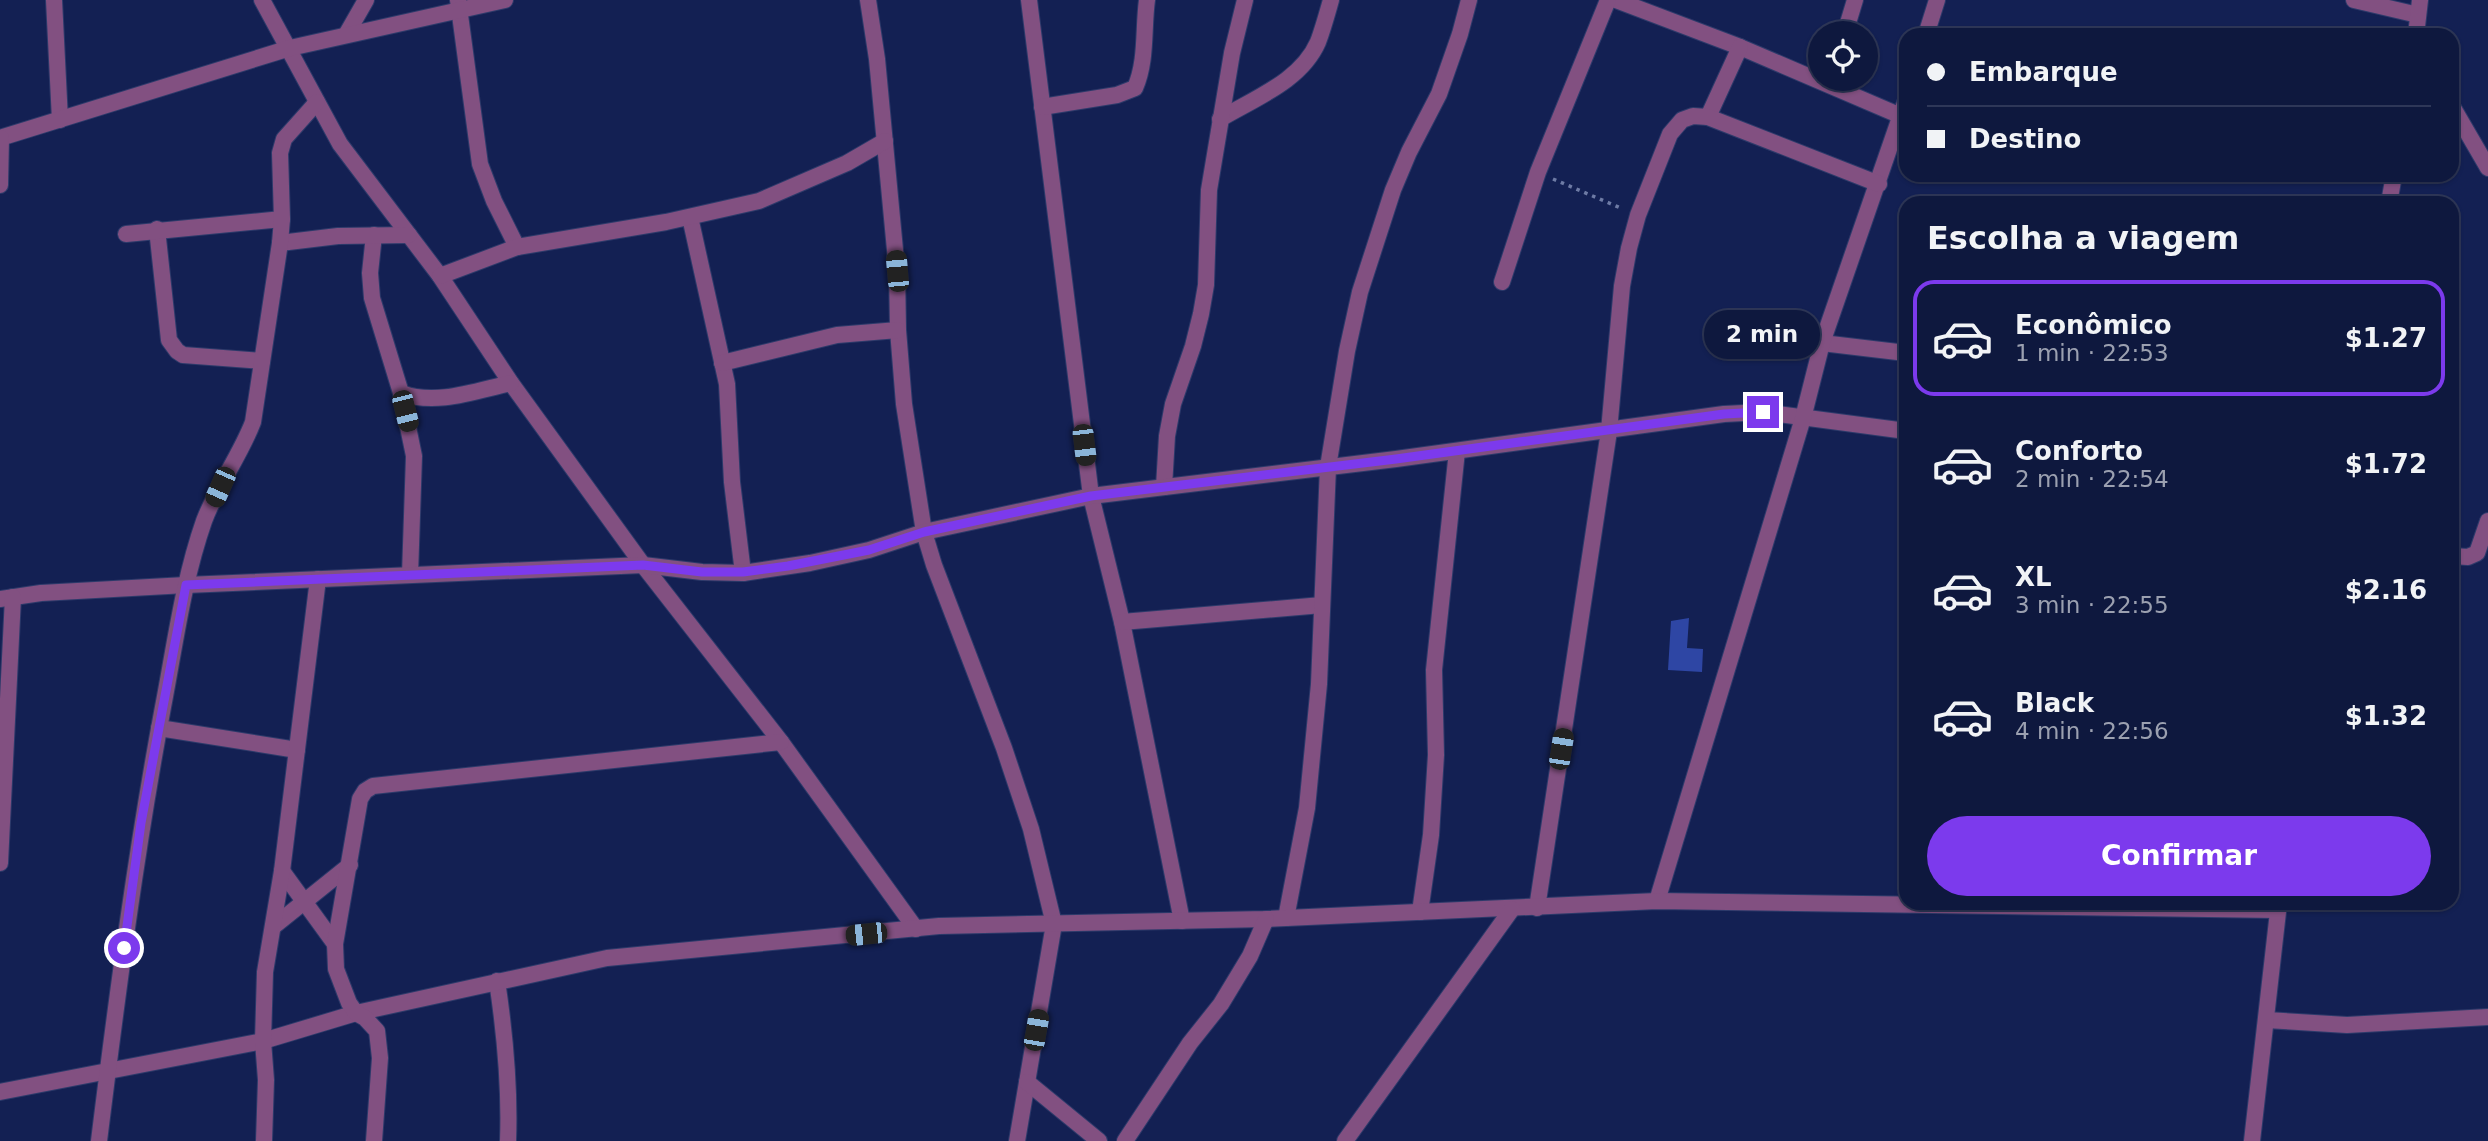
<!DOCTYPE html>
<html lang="pt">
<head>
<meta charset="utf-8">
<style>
	:root { --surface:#0e183e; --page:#1c2549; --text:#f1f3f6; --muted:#9ba0b0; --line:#2e3758; --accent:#7c3aed }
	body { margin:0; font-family:"DejaVu Sans",sans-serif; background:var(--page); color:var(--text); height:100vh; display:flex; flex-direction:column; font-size:26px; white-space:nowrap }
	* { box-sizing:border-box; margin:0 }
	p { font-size:23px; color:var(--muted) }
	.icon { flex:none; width:38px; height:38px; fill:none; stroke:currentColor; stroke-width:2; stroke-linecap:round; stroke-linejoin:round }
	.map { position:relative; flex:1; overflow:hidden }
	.panel { position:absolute; left:1899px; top:196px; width:560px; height:714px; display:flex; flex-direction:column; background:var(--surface); border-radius:21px; box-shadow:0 2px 5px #0004,0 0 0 2px var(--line) }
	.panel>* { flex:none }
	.hud { position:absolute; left:1899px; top:28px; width:560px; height:154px; border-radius:21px; box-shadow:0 2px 5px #0004,0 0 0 2px var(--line); display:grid; align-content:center; height:154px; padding:0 28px; background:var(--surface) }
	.tools { position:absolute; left:1808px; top:21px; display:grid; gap:14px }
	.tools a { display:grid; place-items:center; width:70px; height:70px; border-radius:50%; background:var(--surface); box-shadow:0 2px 5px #0004,0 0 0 2px var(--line); font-size:35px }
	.end { position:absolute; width:32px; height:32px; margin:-16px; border:9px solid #7c3aed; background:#fff; box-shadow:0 0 0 4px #fff }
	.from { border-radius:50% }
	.bubble { position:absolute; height:49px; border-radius:24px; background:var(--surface); box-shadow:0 2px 5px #0004,0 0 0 2px var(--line); font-size:23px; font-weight:600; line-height:49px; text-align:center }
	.car { position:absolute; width:21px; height:42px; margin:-21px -10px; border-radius:9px; box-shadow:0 0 5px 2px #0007; background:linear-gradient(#222 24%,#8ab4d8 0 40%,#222 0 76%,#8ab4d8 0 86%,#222 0) }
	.hud b { display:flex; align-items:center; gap:24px; height:66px; font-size:26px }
	.hud b+b { border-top:2px solid var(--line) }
	.hud i { width:18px; height:18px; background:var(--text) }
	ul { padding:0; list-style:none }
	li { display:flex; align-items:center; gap:21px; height:116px; margin:0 14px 10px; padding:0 14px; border:4px solid transparent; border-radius:21px }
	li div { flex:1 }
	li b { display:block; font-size:26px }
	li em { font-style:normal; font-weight:600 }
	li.selected { border-color:var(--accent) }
	li>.icon { width:63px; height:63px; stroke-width:1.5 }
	h2 { padding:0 28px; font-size:32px; line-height:84px }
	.action { display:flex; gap:14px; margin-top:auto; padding:14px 28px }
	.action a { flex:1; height:80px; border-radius:42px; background:var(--accent); color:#fff; font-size:28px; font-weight:600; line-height:80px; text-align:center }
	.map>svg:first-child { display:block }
	.building { fill:#2e46a4 }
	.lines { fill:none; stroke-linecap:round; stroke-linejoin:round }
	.minor-casing { stroke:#2d3a6a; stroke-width:18 }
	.path { stroke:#6e7ba5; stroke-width:3.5; stroke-dasharray:3.5 5; stroke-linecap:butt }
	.minor { stroke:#825081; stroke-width:16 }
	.route { stroke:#7c3aed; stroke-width:9 }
</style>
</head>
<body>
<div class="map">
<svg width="2488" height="1141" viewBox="0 0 2488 1141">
	<rect width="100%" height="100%" fill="#132053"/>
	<path class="building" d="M 1689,618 L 1687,648 L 1703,649 L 1702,672 L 1668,670 L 1671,621 Z"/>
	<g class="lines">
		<g class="minor-casing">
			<g id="minor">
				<path d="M 54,0 L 60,120"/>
				<path d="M 262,0 L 340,144 L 440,276 L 511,383 L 643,565 L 781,742 L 916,929"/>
				<path d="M 458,0 L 480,164 L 494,201 L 517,247"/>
				<path d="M 868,0 L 877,59 L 897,271 L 898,330 L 904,404 L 924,532 L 934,565 L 1004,748 L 1031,829 L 1054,924 L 1017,1141"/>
				<path d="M 1029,0 L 1091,496 L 1122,622 L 1182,921"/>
				<path d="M 1616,0 L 1740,47 L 1901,116"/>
				<path d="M 2354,0 L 2418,15"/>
				<path d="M 1845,33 L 1855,0"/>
				<path d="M 346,35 L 366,0"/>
				<path d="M 1926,35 L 1937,0"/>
				<path d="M 2416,35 L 2420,0"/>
				<path d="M 2452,106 L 2488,168"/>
				<path d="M 1042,107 L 1117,95 L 1135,88 C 1147,61 1143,29 1147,0"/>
				<path d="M 1708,117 L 1740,47"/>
				<path d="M 1220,119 C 1255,98 1301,81 1318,42 C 1323,29 1327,14 1331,0"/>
				<path d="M 0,138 L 290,48 L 505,0"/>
				<path d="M 0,185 L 1,138"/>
				<path d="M 2389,203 L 2394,175"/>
				<path d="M 690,217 L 727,384 L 732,482 L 743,573"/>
				<path d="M 157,229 L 169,340 L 177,351 L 183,355 L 262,361"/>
				<path d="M 126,234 L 282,219"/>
				<path d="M 374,235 L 370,273 L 372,298 L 401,393 L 414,456 L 410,575"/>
				<path d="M 280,243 L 338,236 L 409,235"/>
				<path d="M 440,276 L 517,247 L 666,222 L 759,201 L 847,163 L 885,141"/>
				<path d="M 1502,282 L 1538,172 L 1608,0"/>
				<path d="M 1822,343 L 1906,353"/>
				<path d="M 722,363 L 837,335 L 898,330"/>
				<path d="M 401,393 C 436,406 475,391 511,383"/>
				<path d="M 1164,487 L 1167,436 L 1173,404 L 1193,346 L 1201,314 L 1206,285 L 1209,190 L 1232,53 L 1245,0"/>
				<path d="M 2452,556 L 2468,557 L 2477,553 L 2488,521"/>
				<path d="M 0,599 L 41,593 L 186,585 L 643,565 L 702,572 L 743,573 L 810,563 L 869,550 L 924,532 L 1091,496 L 1396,459 L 1724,414 L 1763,412 L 1906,431"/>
				<path d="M 1122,622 L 1322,605"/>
				<path d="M 159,728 L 297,750"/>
				<path d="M 0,863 L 13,597"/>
				<path d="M 282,871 L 335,944"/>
				<path d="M 1657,901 L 1803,418 L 1822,343 L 1906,100"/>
				<path d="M 1537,908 L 1609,431 L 1622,286 L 1629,248 L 1638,215 L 1670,134 L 1682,120 L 1693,116 L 1708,117 L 1879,184"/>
				<path d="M 1420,912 L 1431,835 L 1436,755 L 1434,670 L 1457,451"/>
				<path d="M 1286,918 L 1307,808 L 1319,684 L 1328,467 L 1347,351 L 1360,292 L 1393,190 L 1409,152 L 1439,94 L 1460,34 L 1469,0"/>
				<path d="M 274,926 L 350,865"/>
				<path d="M 497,981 C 505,1034 510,1087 508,1141"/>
				<path d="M 2266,1020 L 2347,1025 L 2488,1017"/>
				<path d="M 1027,1082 L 1099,1141"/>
				<path d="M 0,1092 L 263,1041 L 356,1013 L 607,958 L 939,926 L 1266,919 L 1657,901 L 2278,910"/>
				<path d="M 99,1141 C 117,996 136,851 163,707 C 175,645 183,581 204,521 C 217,486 240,456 253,422 L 280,243 L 282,219 L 280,153 L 284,139 L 317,102"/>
				<path d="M 264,1141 L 266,1080 L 263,1041 L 265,972 L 282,871 L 318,579"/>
				<path d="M 374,1141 L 380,1058 L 377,1031 L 365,1018 L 356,1013 L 349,1003 L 336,969 L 335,944 L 360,799 L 365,791 L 373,786 L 781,742"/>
				<path d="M 1125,1141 L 1190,1043 L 1221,1004 L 1250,956 L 1266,919"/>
				<path d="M 1345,1141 L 1512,909"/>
				<path d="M 2252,1141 L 2279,903"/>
			</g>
		</g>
		<path class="path" d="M 1553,179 L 1623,209"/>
		<use href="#minor" class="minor"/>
	</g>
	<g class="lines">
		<path class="route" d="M 124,948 L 141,823 L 186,585 L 643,565 L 702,572 L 743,572 L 788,566 L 869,550 L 924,532 L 1091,496 L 1396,459 L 1724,414 L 1763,412"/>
	</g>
</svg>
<div class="tools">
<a><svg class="icon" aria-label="locate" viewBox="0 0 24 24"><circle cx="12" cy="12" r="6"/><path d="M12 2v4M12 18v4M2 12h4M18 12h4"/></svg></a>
</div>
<i class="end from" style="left:124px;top:948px"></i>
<i class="end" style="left:1763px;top:412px"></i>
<div class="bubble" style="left:1704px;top:310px;width:116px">2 min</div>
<i class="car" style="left:897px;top:271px;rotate:355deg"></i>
<i class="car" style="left:405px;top:411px;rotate:166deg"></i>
<i class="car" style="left:1084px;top:445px;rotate:173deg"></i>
<i class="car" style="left:220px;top:487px;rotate:204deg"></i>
<i class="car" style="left:1561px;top:749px;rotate:9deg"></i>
<i class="car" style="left:866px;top:934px;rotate:264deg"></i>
<i class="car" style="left:1036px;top:1030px;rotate:10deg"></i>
<div class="hud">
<b><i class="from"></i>Embarque</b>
<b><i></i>Destino</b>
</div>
<section class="panel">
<h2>Escolha a viagem</h2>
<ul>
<li class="selected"><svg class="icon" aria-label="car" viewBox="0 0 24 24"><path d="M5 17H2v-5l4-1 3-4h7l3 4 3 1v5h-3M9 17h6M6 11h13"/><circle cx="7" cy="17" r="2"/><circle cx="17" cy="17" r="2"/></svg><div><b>Econômico</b><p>1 min · 22:53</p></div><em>$1.27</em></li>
<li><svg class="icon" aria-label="car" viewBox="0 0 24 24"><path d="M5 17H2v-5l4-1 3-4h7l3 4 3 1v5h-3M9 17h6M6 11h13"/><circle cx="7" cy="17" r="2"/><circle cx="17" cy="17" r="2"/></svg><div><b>Conforto</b><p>2 min · 22:54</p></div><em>$1.72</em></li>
<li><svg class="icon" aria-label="car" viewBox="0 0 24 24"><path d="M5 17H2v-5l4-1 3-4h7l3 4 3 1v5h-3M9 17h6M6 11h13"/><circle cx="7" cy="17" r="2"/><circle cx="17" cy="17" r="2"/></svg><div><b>XL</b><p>3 min · 22:55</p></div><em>$2.16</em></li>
<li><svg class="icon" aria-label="car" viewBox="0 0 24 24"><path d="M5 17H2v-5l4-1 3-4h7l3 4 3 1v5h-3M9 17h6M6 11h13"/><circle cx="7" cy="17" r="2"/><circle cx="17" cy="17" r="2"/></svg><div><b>Black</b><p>4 min · 22:56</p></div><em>$1.32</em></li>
</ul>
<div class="action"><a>Confirmar</a></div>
</section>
</div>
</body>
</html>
